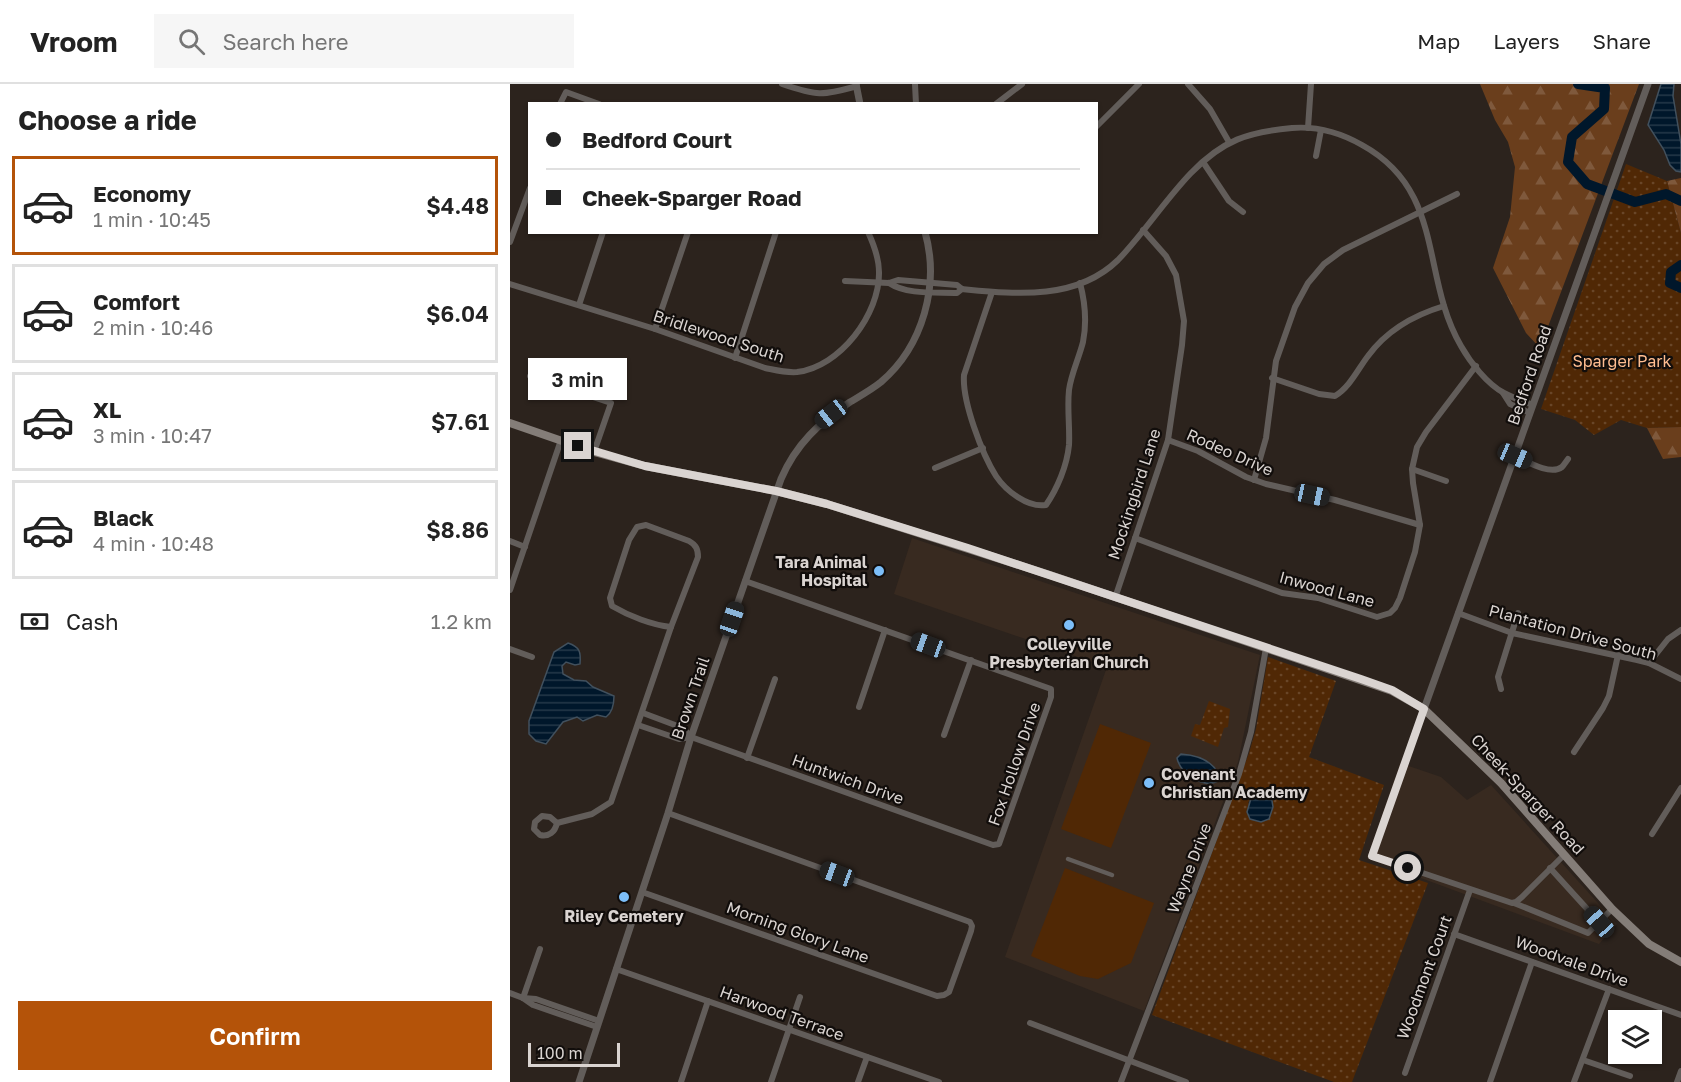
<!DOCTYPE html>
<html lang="en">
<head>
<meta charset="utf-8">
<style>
	:root { --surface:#fff; --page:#f6f6f6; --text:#222; --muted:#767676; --line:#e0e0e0; --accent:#b45309 }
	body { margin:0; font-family:"Golos Text",sans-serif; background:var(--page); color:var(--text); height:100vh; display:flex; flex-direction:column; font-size:22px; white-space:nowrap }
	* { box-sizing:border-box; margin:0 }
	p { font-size:20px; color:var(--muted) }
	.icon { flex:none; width:33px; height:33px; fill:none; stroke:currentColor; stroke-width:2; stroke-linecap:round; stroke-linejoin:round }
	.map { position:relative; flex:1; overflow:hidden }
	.side { display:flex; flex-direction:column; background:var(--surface); width:510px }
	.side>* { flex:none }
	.guide { position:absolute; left:18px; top:18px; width:570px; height:132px; border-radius:0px; box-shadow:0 2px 4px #0004; display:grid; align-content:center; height:132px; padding:0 18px; background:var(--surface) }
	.buttons { position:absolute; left:1098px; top:926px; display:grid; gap:12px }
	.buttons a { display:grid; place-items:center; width:54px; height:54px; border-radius:0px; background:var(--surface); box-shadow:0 2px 4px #0004; font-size:30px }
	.scale { position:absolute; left:18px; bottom:15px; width:92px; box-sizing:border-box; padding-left:6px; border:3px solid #dad4d1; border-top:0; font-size:16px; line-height:21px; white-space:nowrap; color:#dad4d1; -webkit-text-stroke:4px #110d0b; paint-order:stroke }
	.end { position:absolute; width:27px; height:27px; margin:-14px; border:8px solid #dad4d1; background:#111; box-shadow:0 0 0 3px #111 }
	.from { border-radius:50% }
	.bubble { position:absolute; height:42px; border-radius:0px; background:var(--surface); box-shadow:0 2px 4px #0004; font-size:20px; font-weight:600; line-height:42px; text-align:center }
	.car { position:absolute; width:18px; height:36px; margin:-18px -9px; border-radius:8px; box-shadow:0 0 4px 2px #0007; background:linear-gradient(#222 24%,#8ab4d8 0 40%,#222 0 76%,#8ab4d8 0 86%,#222 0) }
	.guide b { display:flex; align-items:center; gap:21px; height:57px; font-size:22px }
	.guide b+b { border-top:2px solid var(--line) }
	.guide i { width:15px; height:15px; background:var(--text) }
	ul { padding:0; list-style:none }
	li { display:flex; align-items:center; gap:18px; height:99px; margin:0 12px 9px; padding:0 6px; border:3px solid var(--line); border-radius:0px }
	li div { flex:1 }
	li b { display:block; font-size:22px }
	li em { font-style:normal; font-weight:600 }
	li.current { border-color:var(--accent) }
	li>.icon { width:54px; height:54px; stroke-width:1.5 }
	h2 { padding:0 18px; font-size:27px; line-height:72px }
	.pay { display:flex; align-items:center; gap:15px; height:66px; padding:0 18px; font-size:22px }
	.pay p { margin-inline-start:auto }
	.action { display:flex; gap:12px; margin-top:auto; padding:12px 18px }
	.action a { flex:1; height:69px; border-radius:0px; background:var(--accent); color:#fff; font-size:24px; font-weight:600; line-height:69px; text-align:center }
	header { display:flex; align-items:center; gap:36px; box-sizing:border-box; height:84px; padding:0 30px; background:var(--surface); border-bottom:2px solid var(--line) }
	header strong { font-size:28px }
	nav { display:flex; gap:33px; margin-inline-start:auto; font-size:21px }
	.search { width:420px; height:54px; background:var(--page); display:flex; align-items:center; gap:15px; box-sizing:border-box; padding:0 21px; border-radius:0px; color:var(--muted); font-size:22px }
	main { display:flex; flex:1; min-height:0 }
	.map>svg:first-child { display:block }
	.built { fill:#382a20 }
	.grass { fill:url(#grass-dots); fill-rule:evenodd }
	.forest { fill:url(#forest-firs) }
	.pitch { fill:#502805 }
	.water { fill:url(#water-rules); stroke:#41505d; stroke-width:1.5 }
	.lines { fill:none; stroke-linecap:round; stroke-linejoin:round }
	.river { stroke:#00172b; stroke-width:10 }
	.pedestrian { stroke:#625d5a; stroke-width:4.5 }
	.minor { stroke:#625d5a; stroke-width:6 }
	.tertiary { stroke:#625d5a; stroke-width:7 }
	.secondary { stroke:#847d78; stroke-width:8 }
	.route { stroke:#dad4d1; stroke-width:8 }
	.poi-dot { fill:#7cbef9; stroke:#110d0b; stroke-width:2 }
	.labels { text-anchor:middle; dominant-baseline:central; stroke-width:4.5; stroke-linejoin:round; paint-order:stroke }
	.street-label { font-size:16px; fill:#dad4d1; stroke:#110d0b }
	.park-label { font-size:16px; fill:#ffbd90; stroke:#110d0b }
	.poi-label { font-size:16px; font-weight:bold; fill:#dad4d1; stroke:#110d0b }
</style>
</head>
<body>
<header>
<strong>Vroom</strong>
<div class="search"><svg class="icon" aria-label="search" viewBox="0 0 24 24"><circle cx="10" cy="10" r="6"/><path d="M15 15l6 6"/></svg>Search here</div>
<nav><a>Map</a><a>Layers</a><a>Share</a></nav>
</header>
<main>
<section class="side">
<h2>Choose a ride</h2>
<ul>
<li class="current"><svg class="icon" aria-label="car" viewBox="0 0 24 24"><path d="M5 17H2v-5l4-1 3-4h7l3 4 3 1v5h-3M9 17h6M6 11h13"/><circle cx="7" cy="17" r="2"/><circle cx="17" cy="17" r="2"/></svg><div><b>Economy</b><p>1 min · 10:45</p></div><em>$4.48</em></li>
<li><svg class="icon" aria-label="car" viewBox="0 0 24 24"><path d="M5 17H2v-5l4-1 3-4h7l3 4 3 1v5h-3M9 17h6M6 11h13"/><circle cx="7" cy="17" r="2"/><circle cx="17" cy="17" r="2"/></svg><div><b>Comfort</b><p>2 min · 10:46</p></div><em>$6.04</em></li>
<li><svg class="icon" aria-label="car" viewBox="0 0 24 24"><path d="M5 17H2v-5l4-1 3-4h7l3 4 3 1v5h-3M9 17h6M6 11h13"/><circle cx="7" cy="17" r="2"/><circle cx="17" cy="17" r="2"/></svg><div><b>XL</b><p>3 min · 10:47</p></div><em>$7.61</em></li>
<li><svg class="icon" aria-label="car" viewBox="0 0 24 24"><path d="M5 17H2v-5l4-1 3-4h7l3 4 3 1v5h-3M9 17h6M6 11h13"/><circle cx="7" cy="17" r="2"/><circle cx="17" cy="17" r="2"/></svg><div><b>Black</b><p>4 min · 10:48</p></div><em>$8.86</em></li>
</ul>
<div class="pay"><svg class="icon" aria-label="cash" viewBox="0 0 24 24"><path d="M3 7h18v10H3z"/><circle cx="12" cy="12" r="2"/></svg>Cash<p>1.2 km</p></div>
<div class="action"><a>Confirm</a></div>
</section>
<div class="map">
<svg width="1171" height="998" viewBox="0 0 1171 998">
	<defs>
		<pattern id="grass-dots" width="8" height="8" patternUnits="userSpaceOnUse" patternTransform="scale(1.5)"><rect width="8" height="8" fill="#502805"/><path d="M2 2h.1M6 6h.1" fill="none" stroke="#694628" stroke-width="1.8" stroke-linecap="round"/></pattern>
		<pattern id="forest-firs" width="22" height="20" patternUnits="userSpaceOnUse" patternTransform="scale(1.5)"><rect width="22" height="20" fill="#6a3e1c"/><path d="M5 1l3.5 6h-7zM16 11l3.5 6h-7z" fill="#7f593c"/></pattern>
		<pattern id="water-rules" width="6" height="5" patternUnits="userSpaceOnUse" patternTransform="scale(1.5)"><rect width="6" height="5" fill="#00172b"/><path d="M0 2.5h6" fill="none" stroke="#253849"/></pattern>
	</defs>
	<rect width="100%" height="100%" fill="#2c231d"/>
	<g class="built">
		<path d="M 402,454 L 750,571 L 728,678 L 634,927 L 495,873 L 597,583 L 384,510 Z"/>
		<path d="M 890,679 L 931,693 L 957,716 L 981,701 L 1107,840 L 1089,860 L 857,774 Z"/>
	</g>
	<g class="grass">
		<path d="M 1116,80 L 1157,97 L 1171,149 L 1171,343 L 1137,344 L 1111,336 L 1084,351 L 1065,336 L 1031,325 Z"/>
		<path d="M 758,573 L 826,597 L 799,673 L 874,701 L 849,776 L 918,799 L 842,998 L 824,998 L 642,931 L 739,669 L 746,645 ZM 753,705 L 761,711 L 763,718 L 761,731 L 738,719 L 742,711 Z"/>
		<path d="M 699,617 L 720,625 L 718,643 L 714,644 L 708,663 L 681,652 L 685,640 L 690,641 Z"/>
	</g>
	<g class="forest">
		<path d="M 970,0 L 1129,0 L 1030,264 L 1016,249 L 983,184 L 1000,133 L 1005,83 L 998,58 L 985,36 Z"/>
		<path d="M 1171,94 L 1171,149 L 1157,97 Z"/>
		<path d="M 1171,343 L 1171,373 L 1153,375 L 1137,344 Z"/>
	</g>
	<g class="pitch">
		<path d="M 590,640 L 641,659 L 601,764 L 551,745 Z"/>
		<path d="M 555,784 L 644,819 L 621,879 L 588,895 L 570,892 L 521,872 Z"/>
	</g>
	<g class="water">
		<path d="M 1151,0 L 1164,0 L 1163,12 L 1171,60 L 1171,88 L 1166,87 L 1160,81 L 1154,66 L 1138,41 Z"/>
		<path d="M 58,559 C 70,563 71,568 70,580 L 65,581 L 56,578 L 52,582 L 53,590 L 64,596 L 76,597 L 83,603 L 104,612 C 104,620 103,628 96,633 L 87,631 L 73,637 L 67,633 L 53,638 L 36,660 L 26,657 L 19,650 L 19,637 L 44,568 Z"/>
		<path d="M 671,670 C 685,671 701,676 708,689 L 708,697 C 693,705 670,689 667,674 Z"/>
		<path d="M 753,705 L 761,711 L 763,723 L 759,735 L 751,738 L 740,735 L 737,728 L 742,711 L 746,706 Z"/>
	</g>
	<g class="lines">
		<g class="river">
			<path d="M 1068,0 L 1095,4 L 1094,25 L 1062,53 L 1058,78 L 1077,100 L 1125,118 L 1156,110 L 1171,117"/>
			<path d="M 1171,181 L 1161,188 L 1160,199 L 1171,204"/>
		</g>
		<path class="pedestrian" d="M 558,775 L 602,791"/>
		<g class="minor">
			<path d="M 272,0 C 307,12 312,12 347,2"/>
			<path d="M 405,0 L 406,20"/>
			<path d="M 678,0 L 700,25 L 719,58"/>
			<path d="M 50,20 L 56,8 L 89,20"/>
			<path d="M 486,20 L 512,0"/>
			<path d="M 586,43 L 629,0"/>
			<path d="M 798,44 L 801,0"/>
			<path d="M 806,72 L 811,46"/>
			<path d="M 693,78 L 719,117 L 733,128"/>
			<path d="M 0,158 L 20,104"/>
			<path d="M 335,197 L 379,199 L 388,196 L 447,201 L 452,205 C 505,210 566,217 608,176 C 634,149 655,116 681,89 C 713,56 738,48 782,44 C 806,42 831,49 852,61 C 936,107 910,192 951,262 C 960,278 977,300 994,309 C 1003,314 1013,317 1023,321"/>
			<path d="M 379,199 C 397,211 426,208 447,209 L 452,205"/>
			<path d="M 0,200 L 145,245 L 255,284 C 265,286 276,289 287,288 C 330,283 370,230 369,188 C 369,174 364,161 358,148"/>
			<path d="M 482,208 L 454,291 C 452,317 472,370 486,392 C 496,407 518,424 536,421 C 547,405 557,382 559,361 C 560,343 557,325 559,306 C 561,290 569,274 573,258 C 577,238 575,218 570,199"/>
			<path d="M 69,221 L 93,148"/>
			<path d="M 145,245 L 178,148"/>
			<path d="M 225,274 L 266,148"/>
			<path d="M 20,292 L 101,319 L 84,368"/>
			<path d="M 762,294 L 809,310 L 825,312 C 840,303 848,285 858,272 C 877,246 904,231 934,222"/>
			<path d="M 993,309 L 1000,320 L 1020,329"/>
			<path d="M 658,356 L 688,367 L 736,393 L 756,400 L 825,416 L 910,441"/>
			<path d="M 1005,372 C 1016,377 1040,392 1052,383 C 1053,382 1058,375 1058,375"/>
			<path d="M 425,384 L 473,364"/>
			<path d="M 902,385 L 936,397"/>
			<path d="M 744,396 L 756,354 L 766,277 L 785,223 L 798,199 L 814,180 L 833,166 L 947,110"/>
			<path d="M 136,441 L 179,457 C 186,461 188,465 188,473 L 161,543 C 142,541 119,532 102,522 L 100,514 L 119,456 L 127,443 Z"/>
			<path d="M 625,454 L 772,509 L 808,514 L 867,533 L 880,529 L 885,524 L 890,514 L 905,468 L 910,441 L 903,399 L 902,385 L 907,363 L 916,348 L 966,282"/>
			<path d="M 0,457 L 15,463"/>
			<path d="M 0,506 L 51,356"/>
			<path d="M 605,514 L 658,356 L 672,261 L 674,237 L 666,191 L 656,172 L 633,146"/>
			<path d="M 948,529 L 1002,549 L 1127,576 L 1139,579 L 1171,595"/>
			<path d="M 0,565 L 22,573"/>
			<path d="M 1139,579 L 1158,555 L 1171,546"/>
			<path d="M 991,605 L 988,593 L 1008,529"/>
			<path d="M 349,623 L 375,546"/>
			<path d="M 914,625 L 862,772 L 1002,819 L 1006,818 L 1012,813 L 1054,771"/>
			<path d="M 133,629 L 173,644 L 181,653 L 483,761 L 489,760 L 541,613 L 541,605 L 235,497"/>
			<path d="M 128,641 L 169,655 L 181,653"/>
			<path d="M 434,651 L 461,576"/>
			<path d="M 1064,668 L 1093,624 L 1099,612 L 1108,571"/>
			<path d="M 237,674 L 265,595"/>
			<path d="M 32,732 L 40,733 L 47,739 C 45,748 39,753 30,751 L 24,745 L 25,738 Z"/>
			<path d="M 47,739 L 82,730 L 101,718 L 161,543"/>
			<path d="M 1142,750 L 1171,704"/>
			<path d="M 1040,784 L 1089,838"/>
			<path d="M 132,808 L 427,912 L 434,911 L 439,908 L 461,847 L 462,842 L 460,838 L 158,729"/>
			<path d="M 1004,819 L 1078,849 L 1102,825"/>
			<path d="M 944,850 L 1171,931"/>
			<path d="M 106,885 L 429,998"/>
			<path d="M 0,909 L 13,914 L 26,915 L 89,937"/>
			<path d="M 13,914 L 23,921 L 87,943"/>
			<path d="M 13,914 L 30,865"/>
			<path d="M 520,939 L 676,998"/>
			<path d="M 1073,976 L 1120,992"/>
			<path d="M 895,989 L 960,806"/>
			<path d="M 171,998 L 198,917"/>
			<path d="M 261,998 L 290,913"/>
			<path d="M 348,998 L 357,973"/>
			<path d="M 611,998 L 729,690 L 741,648 L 756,564"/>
			<path d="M 980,998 L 1022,878"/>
			<path d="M 1064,998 L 1099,905"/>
			<path d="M 1167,998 L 1171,987"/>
		</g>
		<g class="tertiary">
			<path d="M 346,0 L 350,20"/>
			<path d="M 914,625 L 1138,0"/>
			<path d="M 69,998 L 158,729 L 181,653 L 271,395 C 286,360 309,339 340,318 C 350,312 361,306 371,298 C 413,262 430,201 415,148"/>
		</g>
		<path class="secondary" d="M 0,339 L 84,368 L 135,382 L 266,407 L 317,420 L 540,491 L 882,607 L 914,625 L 991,699 L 1102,825 L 1139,860 L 1171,878"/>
	</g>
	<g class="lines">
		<path class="route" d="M 68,362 L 135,382 L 266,407 L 317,420 L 458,464 L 851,595 L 882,606 L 914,625 L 862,772 L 898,784"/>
	</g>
	<g class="poi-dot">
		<circle cx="369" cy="487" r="6"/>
		<circle cx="559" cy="541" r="6"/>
		<circle cx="639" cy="699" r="6"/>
		<circle cx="114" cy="813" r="6"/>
	</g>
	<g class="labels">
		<g class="street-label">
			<text transform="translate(209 252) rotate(18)">Bridlewood South</text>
			<text transform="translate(1019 291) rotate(-71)">Bedford Road</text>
			<text transform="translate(720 368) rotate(24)">Rodeo Drive</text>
			<text transform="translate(624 410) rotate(-72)">Mockingbird Lane</text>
			<text transform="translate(817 505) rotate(15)">Inwood Lane</text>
			<text transform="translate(1063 548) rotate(15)">Plantation Drive South</text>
			<text transform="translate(180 614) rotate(-71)">Brown Trail</text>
			<text transform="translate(504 680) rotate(-71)">Fox Hollow Drive</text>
			<text transform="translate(338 695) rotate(20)">Huntwich Drive</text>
			<text transform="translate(1018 710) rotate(47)">Cheek-Sparger Road</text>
			<text transform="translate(679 784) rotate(-69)">Wayne Drive</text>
			<text transform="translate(288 848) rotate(20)">Morning Glory Lane</text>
			<text transform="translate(1062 877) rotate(20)">Woodvale Drive</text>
			<text transform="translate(914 893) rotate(-70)">Woodmont Court</text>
			<text transform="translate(272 929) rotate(20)">Harwood Terrace</text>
		</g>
		<g class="park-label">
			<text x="1112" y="277">Sparger Park</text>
		</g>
		<g class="poi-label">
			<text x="357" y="478" text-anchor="end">Tara Animal<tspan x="357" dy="18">Hospital</tspan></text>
			<text x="559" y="560">Colleyville<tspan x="559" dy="18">Presbyterian Church</tspan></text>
			<text x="651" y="690" text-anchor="start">Covenant<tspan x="651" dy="18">Christian Academy</tspan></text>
			<text x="114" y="832">Riley Cemetery</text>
		</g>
	</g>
</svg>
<div class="buttons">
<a><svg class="icon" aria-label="layers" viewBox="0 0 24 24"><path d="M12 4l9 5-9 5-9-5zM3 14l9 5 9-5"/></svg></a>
</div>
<div class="scale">100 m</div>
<i class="end from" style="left:898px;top:784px"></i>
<i class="end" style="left:68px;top:362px"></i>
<div class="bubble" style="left:18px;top:274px;width:99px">3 min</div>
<i class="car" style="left:321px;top:330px;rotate:232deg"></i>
<i class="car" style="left:1005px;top:372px;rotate:113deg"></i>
<i class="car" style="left:802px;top:411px;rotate:102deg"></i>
<i class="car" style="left:222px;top:535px;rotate:19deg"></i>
<i class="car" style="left:418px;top:561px;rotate:290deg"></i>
<i class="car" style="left:327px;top:790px;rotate:290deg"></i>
<i class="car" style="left:1089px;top:838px;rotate:318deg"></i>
<div class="guide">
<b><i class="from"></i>Bedford Court</b>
<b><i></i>Cheek-Sparger Road</b>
</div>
</div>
</main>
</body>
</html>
